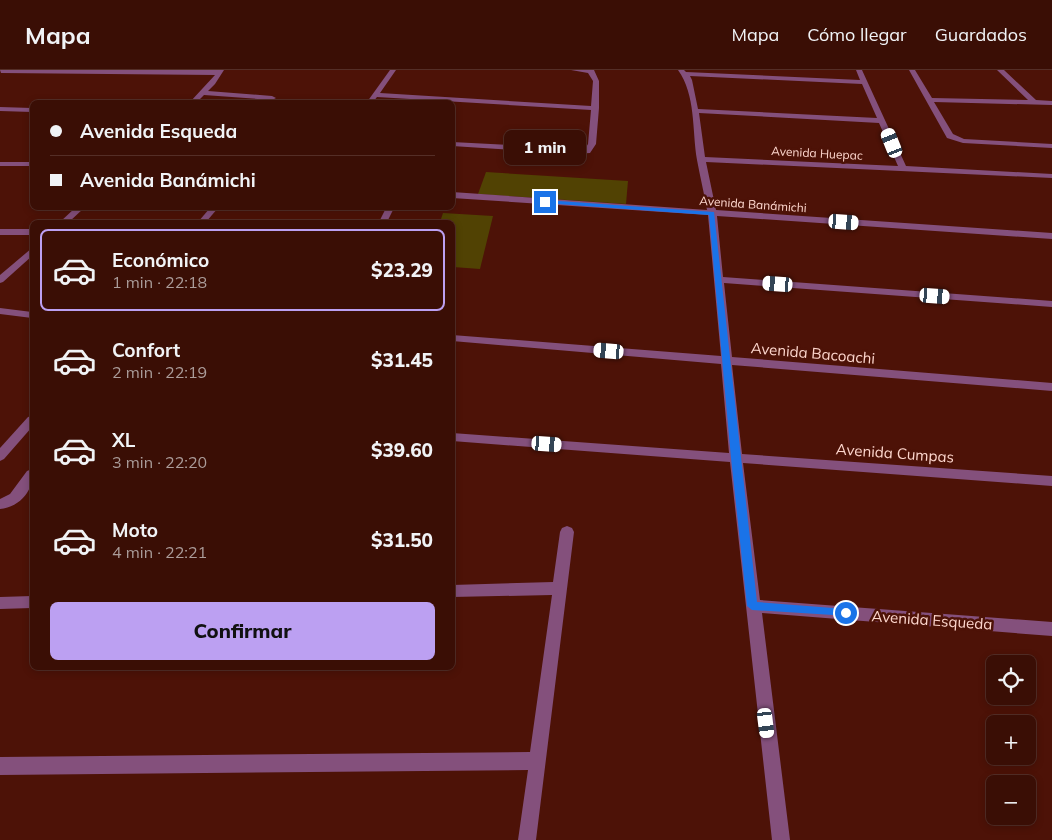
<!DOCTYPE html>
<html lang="es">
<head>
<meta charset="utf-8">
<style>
	:root { --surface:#3a0e05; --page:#41170f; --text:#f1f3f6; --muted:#ab9c9a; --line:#542e27; --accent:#bca0f2 }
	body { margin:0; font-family:Mulish,sans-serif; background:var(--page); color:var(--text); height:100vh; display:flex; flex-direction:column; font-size:19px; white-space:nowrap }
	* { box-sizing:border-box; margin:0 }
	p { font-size:16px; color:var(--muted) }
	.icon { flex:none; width:28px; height:28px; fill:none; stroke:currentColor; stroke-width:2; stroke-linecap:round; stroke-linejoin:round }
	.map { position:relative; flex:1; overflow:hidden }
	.panel { position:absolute; left:30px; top:150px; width:425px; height:450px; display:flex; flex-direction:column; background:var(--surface); border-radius:8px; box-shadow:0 2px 8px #0003,0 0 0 1px var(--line) }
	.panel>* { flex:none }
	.hud { position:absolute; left:30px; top:30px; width:425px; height:110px; border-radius:8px; box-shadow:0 2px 8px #0003,0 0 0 1px var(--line); display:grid; align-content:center; height:110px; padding:0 20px; background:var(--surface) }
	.controls { position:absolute; left:986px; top:585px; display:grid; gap:10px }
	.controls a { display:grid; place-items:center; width:50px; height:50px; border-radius:8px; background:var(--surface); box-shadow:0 2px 8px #0003,0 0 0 1px var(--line); font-size:25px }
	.end { position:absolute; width:22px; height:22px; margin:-11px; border:6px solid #1a73e8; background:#fff; box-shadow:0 0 0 2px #fff }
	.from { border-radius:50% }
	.bubble { position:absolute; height:35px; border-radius:8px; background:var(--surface); box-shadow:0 2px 8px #0003,0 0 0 1px var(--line); font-size:16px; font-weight:800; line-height:35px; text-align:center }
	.car { position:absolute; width:15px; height:30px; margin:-15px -8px; border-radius:6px; box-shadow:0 0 4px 1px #0007; background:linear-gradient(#fff 24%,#345 0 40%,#fff 0 76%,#345 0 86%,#fff 0) }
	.hud b { display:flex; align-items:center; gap:18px; height:48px; font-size:19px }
	.hud b+b { border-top:1px solid var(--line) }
	.hud i { width:12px; height:12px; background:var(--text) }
	ul { padding:9px 0 0; list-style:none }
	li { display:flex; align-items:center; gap:15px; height:82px; margin:0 10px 8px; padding:0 10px; border:2px solid transparent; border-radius:8px }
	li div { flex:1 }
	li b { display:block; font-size:19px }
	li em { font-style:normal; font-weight:800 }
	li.selected { border-color:var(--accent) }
	li>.icon { width:45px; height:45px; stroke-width:1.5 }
	.button { display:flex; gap:10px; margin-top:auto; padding:10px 20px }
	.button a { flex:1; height:58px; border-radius:8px; background:var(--accent); color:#111; font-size:20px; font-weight:800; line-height:58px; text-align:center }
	header { display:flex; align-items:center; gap:30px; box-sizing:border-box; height:70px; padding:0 25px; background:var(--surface); border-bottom:1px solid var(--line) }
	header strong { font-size:24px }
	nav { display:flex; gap:28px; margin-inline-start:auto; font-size:18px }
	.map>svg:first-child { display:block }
	.green { fill:#514203 }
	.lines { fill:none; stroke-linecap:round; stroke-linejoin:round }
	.service { fill:#84507c; fill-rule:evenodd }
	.minor { fill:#84507c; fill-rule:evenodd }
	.route { fill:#1a73e8 }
	.labels { text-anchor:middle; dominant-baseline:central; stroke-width:5; stroke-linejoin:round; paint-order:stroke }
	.far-street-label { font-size:12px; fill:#fdd6cd; stroke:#4d1207 }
	.street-label { font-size:15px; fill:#fdd6cd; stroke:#4d1207 }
</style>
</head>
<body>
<header>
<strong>Mapa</strong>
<nav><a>Mapa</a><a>Cómo llegar</a><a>Guardados</a></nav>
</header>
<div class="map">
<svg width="1052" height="770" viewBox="0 0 1052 770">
	<rect width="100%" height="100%" fill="#4d1207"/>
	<g class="green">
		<path d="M 486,102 L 628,111 L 626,134 L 478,124 Z"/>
		<path d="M 443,143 L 493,146 L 480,199 L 453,197 L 452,152 L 440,152 Z"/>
	</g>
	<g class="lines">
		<path class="service" d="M 32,399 C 35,419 21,437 0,439 L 0,429 L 10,424 L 27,401 Z"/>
		<g class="minor">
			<path d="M 0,0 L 224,0 L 215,14 L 208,21 L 272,26 L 276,28 L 272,30 L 204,25 L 197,32 L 190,32 L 215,5 L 1,3 Z"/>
			<path d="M 390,0 L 396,0 L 380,23 L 591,36 L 593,11 L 588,3 L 571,0 L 594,0 L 599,11 L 599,38 L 596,74 L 590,83 L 573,84 L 452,76 L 452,72 L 585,79 L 588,74 L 591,40 L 377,27 L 373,32 L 367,32 Z"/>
			<path d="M 678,0 L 684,0 L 686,2 L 860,10 L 856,0 L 862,0 L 906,96 L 1052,104 L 1052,108 L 706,92 L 716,140 L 1052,163 L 1052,169 L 717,146 L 723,207 L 1052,231 L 1052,237 L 724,213 L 732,287 L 1052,313 L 1052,321 L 732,295 L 742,384 L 1052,406 L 1052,416 L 743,393 L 760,530 L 1052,552 L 1052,566 L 762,543 L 790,770 L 772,770 L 730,392 L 452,371 L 452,363 L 729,383 L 721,294 L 452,271 L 452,265 L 721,286 L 708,145 L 452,128 L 452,122 L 707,140 C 704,123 700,106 697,90 C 692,60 696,25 678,0 ZM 690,6 L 862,14 L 877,48 L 698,39 L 692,10 ZM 699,43 L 879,53 L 898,96 L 705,87 Z"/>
			<path d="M 909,0 L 915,0 L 932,28 L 1028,30 L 997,0 L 1004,0 L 1036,30 L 1052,31 L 1052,35 L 934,32 L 953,64 L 964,69 L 1052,74 L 1052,78 L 963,73 L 947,68 Z"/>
			<path d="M 0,37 L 32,38 L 32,42 L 0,41 Z"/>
			<rect x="0" y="92" width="32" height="4"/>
			<path d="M 75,138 L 84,138 L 69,152 L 60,152 Z"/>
			<path d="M 210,138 L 218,138 L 206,152 L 198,152 Z"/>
			<path d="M 386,138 L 394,138 L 387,152 L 379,152 Z"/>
			<rect x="0" y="159" width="32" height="6"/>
			<path d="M 32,178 L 32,186 L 3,212 L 0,213 L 0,205 Z"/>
			<path d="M 0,238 L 32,242 L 32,248 L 0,244 Z"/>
			<path d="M 32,346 L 32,357 L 4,389 L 0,391 L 0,378 L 28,347 Z"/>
			<path d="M 567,456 L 572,458 L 574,462 L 536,770 L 518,770 L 528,700 L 0,705 L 0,687 L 530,682 L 552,525 L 452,527 L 452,515 L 553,512 L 560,462 L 562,458 Z"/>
			<path d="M 32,526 L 32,538 L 0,539 L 0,527 Z"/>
		</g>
	</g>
	<path class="route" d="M 545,130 L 714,142 L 757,532 L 846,539 L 851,543 L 849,546 L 752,540 L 747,536 L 731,388 L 709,145 L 543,133 Z"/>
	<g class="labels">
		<g class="far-street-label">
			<text transform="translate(817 83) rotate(3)">Avenida Huepac</text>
			<text transform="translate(753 134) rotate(4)">Avenida Banámichi</text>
		</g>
		<g class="street-label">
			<text transform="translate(813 283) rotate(5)">Avenida Bacoachi</text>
			<text transform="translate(895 383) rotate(4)">Avenida Cumpas</text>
			<text transform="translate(932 550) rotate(4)">Avenida Esqueda</text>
		</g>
	</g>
</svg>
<div class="controls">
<a><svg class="icon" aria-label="locate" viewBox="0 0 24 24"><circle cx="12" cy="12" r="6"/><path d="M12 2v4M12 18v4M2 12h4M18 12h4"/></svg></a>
<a>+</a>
<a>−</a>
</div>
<i class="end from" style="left:846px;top:543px"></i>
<i class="end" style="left:545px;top:132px"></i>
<div class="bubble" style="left:504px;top:60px;width:82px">1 min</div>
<i class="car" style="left:892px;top:73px;rotate:338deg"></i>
<i class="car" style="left:844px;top:152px;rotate:94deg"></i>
<i class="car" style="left:778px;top:214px;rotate:274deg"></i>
<i class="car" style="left:935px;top:226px;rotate:94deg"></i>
<i class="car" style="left:609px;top:281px;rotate:275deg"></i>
<i class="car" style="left:547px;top:374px;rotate:94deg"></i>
<i class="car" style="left:766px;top:653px;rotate:173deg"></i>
<div class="hud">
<b><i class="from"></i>Avenida Esqueda</b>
<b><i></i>Avenida Banámichi</b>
</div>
<section class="panel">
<ul>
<li class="selected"><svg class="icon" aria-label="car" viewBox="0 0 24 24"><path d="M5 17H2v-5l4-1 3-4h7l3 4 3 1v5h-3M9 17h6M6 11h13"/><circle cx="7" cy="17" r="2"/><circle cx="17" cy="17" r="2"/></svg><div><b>Económico</b><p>1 min · 22:18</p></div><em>$23.29</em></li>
<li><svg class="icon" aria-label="car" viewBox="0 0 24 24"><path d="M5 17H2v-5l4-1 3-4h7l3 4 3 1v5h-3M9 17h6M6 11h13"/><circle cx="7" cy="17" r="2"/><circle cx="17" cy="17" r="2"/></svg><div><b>Confort</b><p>2 min · 22:19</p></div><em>$31.45</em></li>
<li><svg class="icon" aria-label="car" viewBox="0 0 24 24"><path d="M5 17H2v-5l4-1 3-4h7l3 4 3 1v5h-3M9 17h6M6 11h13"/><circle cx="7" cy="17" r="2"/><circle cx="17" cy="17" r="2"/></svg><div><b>XL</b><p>3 min · 22:20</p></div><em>$39.60</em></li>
<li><svg class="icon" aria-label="car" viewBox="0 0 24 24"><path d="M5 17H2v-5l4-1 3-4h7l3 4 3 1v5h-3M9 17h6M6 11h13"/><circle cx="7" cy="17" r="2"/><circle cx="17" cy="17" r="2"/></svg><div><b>Moto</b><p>4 min · 22:21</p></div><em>$31.50</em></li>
</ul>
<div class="button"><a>Confirmar</a></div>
</section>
</div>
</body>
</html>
